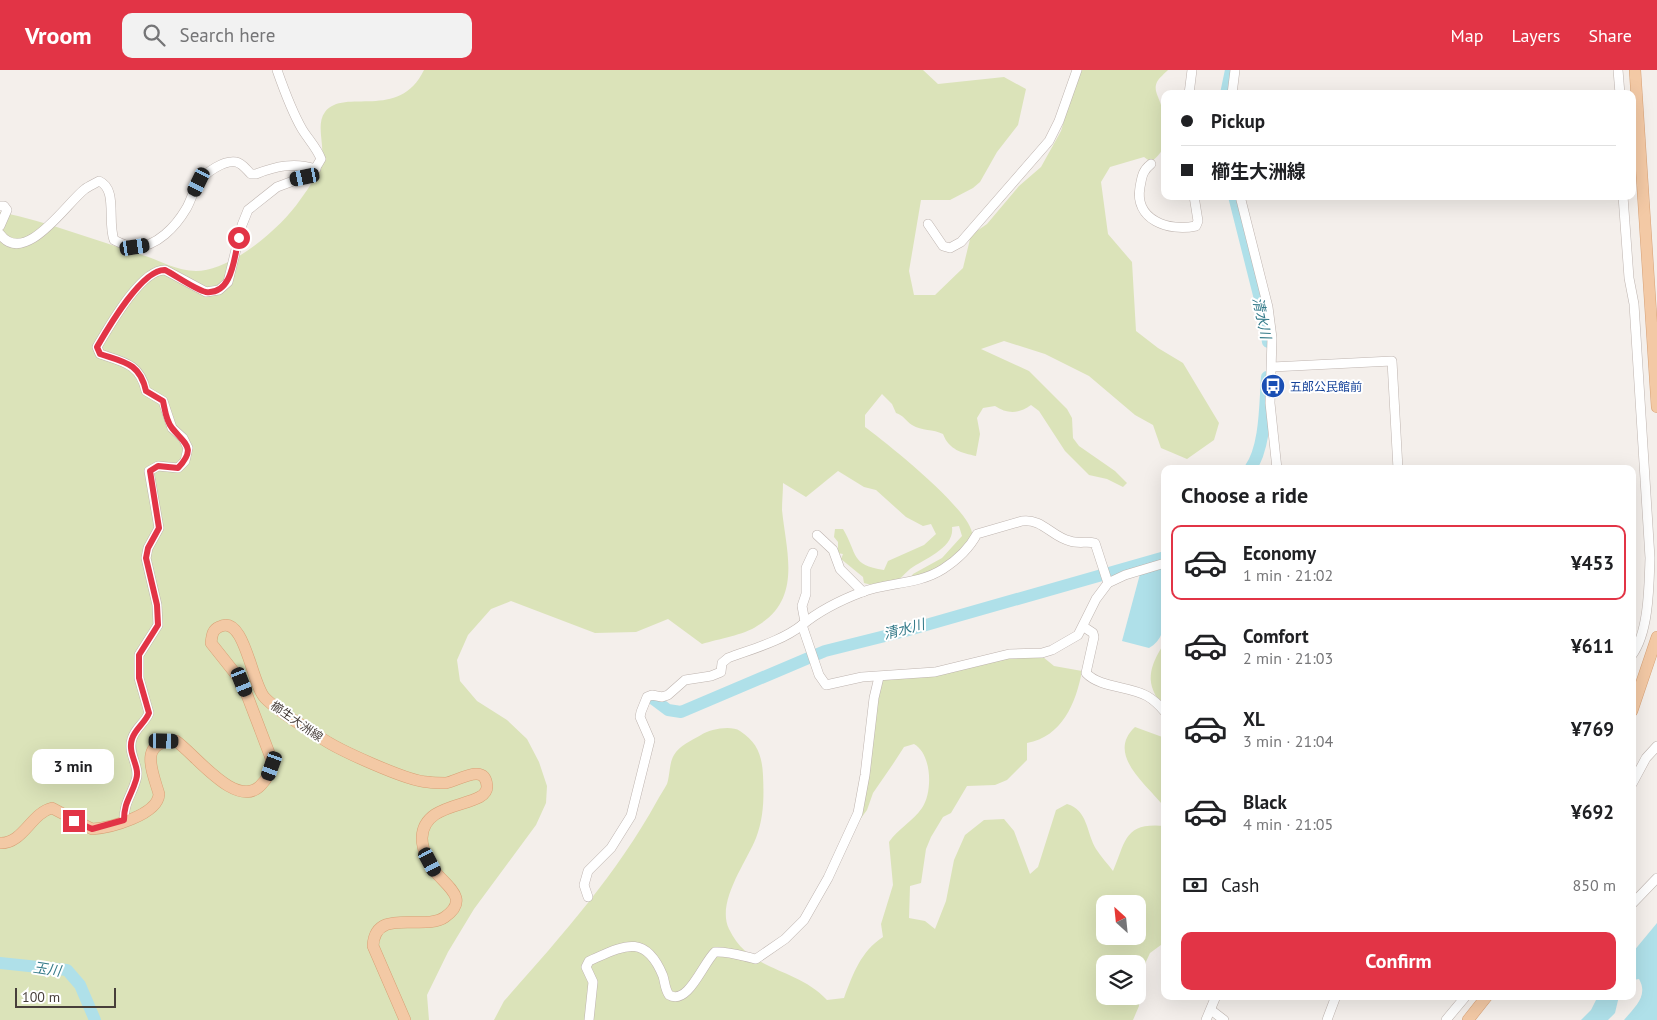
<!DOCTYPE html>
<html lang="en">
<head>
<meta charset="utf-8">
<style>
	:root { --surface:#fff; --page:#f2f2f2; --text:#202124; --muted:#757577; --line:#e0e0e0; --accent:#e23446 }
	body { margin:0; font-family:"PT Sans","Noto Sans JP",sans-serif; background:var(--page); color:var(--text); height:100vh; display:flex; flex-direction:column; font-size:19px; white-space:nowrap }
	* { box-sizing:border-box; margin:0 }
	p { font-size:16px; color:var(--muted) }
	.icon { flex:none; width:28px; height:28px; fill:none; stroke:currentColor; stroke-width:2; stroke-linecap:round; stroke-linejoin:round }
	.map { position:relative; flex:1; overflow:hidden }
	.panel { position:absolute; left:1161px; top:395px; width:475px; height:535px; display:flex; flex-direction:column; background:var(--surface); border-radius:10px; box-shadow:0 5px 20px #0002 }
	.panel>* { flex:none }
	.guide { position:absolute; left:1161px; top:20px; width:475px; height:110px; border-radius:10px; box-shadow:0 5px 20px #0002; display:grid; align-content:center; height:110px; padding:0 20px; background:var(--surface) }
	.needle { width:32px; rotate:333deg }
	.tools { position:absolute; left:1096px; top:825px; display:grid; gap:10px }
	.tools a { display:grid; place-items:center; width:50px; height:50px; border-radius:10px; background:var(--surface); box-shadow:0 5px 20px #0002; font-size:25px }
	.scale { position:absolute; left:15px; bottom:12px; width:101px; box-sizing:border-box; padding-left:5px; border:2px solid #473e3a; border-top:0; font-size:14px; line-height:18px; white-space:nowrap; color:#473e3a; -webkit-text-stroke:4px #fff; paint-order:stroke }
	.end { position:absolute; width:22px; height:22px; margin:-11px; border:6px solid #e23446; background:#fff; box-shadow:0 0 0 2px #fff }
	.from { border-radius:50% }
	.bubble { position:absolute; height:35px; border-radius:10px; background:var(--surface); box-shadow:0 5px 20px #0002; font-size:16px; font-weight:700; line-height:35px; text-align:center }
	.car { position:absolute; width:15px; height:30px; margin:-15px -8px; border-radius:6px; box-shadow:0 0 4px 1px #0007; background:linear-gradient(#222 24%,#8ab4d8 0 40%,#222 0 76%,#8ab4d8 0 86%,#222 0) }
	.guide b { display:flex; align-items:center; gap:18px; height:48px; font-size:19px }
	.guide b+b { border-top:1px solid var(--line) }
	.guide i { width:12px; height:12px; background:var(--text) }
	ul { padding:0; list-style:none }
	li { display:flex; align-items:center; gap:15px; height:75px; margin:0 10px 8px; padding:0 10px; border:2px solid transparent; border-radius:10px }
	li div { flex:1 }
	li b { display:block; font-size:19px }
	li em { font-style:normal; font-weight:700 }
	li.on { border-color:var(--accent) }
	li>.icon { width:45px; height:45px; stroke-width:1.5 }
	h2 { padding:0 20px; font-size:22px; line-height:60px }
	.pay { display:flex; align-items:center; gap:12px; height:55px; padding:0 20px; font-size:19px }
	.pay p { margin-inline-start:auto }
	.action { display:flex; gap:10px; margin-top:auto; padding:10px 20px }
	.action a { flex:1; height:58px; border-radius:10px; background:var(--accent); color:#fff; font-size:20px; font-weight:700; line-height:58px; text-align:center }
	header { display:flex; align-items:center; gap:30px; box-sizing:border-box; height:70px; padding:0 25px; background:var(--accent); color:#fff }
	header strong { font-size:24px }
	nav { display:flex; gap:28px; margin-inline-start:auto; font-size:18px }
	.search { width:350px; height:45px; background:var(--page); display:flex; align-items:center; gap:12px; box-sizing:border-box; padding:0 18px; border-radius:10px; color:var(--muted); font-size:19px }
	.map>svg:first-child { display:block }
	.green { fill:#dbe3b9; fill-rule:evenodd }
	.water { fill:#afe0e9 }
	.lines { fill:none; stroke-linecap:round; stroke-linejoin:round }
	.river { stroke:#afe0e9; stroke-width:12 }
	.minor-casing { stroke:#beb4af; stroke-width:10 }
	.major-casing { stroke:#d7a176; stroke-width:12 }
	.minor { stroke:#fff; stroke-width:9 }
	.major { stroke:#f3c9a5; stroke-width:11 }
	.route { stroke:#e23446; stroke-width:6 }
	.labels { text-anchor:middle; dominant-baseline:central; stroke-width:4; stroke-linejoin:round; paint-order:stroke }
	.transit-label { font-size:12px; fill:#164399; stroke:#fff; text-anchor:start }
	.street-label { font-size:12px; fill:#473e3a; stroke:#fff }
	.water-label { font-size:14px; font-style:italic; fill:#357b8a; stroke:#fff }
</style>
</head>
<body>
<header>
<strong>Vroom</strong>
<div class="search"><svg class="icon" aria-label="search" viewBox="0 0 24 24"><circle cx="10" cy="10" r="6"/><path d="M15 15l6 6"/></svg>Search here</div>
<nav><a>Map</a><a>Layers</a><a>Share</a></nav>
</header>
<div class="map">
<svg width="1657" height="950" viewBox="0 0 1657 950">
	<rect width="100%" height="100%" fill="#f4efeb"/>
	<g class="green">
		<path d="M 424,0 L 923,0 L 938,14 L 1004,7 L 1026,19 L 1018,55 L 997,82 L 980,112 L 973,118 L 950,130 L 921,130 L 909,201 L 914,225 L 935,225 L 963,198 L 971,165 L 987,154 L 1019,116 L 1041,97 L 1061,61 L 1073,20 L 1082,0 L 1168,0 C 1165,3 1159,8 1157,12 C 1153,20 1159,27 1161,35 C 1166,57 1172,77 1151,92 L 1144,87 L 1110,97 L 1101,112 L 1108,164 L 1132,192 L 1136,261 L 1158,278 L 1183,293 L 1219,353 L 1214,370 L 1187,389 L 1161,378 L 1153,355 L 1135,345 L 1089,306 L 1045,284 L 1004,271 L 981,279 L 1029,301 L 1067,339 L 1072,348 L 1073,368 L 1079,376 L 1115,401 L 1127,413 L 1123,417 L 1107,409 L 1089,405 L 1065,381 L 1039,341 L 1031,335 C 1019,344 1007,344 995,336 L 983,338 L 977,348 L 980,364 L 976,386 C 962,383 949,380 943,364 C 933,359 922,361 912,355 C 906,351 903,345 896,343 L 892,334 L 882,324 L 865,345 L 865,357 C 884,371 978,445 972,467 C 969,478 942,497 932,502 C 926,505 917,507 910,509 L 913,504 L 942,488 L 962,466 L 959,456 L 952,457 C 955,478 924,489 910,499 C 905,503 900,510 895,512 C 885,517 874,516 864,513 L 863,507 L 841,489 L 843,484 L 838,483 L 838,472 L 834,467 L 835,459 L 843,459 C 858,484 850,495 884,500 L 888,491 L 924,475 L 936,464 L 931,454 L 923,456 L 906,447 L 876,420 L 864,417 L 838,401 L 806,427 L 783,413 C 783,422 782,431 782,440 C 786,481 803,529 757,556 C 744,565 718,569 702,574 L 668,549 L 636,562 L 595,563 L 511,531 L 491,539 L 468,565 L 457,590 L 460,611 L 477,631 L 507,650 L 527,669 L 539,692 L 547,716 L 546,733 L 536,755 L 474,839 L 448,882 L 427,925 L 429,950 L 0,950 L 0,142 C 48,152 95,170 142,185 C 159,190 177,201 196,201 C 231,201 281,158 300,130 C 309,118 320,102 322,87 C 324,73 316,54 325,42 C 344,17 399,52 424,0 Z"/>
		<path d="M 1165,572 L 1165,638 C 1143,614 1149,597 1165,572 Z"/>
		<path d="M 1043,587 L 1054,596 L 1082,601 C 1076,633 1062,667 1027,673 L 1027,690 L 1007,710 L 995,715 L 967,716 L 951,743 L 943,747 L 931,767 L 926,779 L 921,813 L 910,816 L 909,848 L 925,851 L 935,859 L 946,831 L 954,790 L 965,765 L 984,750 L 1004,749 L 1014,761 L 1030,804 L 1038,797 L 1056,740 L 1067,734 C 1088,740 1086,762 1096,779 C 1101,787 1108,794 1113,801 C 1126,771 1124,752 1165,756 L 1165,872 L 1150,883 L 1138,909 L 1139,936 L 1133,950 L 494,950 L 504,931 C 559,869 617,804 657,731 C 660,725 664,720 667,714 C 670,706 669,693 674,685 C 679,676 692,670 701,665 C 710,659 731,655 740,661 C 757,672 762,685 763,705 C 764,727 764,747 756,768 C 746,793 716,832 729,859 C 750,903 795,896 827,930 L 844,928 C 853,904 861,881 883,867 L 881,854 L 893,815 L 889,772 C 898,759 913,751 922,738 C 933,722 932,684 914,674 L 904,677 L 893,694 L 873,723 L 867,740 L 856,755 L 882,608 L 1001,588 ZM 1105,834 L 1138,834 L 1138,866 L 1105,866 ZM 1105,894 L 1138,894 L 1138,926 L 1105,926 Z"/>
		<path d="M 1135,657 L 1165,668 L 1165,738 C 1148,715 1105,685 1135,657 Z"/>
	</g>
	<g class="water">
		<path d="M 1165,496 C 1165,520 1174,565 1149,578 L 1122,571 L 1140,504 Z"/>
		<path d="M 1657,853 L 1657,950 L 1624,950 C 1634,938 1649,926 1639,909 L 1633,910 L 1633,882 Z"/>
		<path d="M 1598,926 L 1619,926 L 1615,943 L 1608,950 L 1581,950 L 1591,940 Z"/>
	</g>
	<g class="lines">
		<g class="river">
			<path d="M 1226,24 L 1231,0"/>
			<path d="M 1234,126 L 1263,241 L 1268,272"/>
			<path d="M 1250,399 C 1266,377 1265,333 1267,307"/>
			<path d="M 652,628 L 668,640 L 681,642 L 825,581 L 905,561 L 1165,487"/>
			<path d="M 0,893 L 67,900 L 80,915 L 95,950"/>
		</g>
		<g class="minor-casing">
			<g id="minor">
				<path d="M 1618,0 L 1620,24"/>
				<path d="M 1189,24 L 1192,0"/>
				<path d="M 1232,24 L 1235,0"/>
				<path d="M 1151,94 C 1142,101 1142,107 1140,117 C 1134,150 1169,162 1196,156 L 1198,151 L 1194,126"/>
				<path d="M 1240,126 L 1268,237 L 1272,268 L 1270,333 L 1277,399"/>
				<path d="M 1623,126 L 1629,208 L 1634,234 L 1650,488 C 1649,516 1649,562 1632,585"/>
				<path d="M 0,136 L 4,136 L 7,140 L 0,156"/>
				<path d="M 928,154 L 943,176 L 950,178 L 961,172 L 1049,71 L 1059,51 L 1077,0"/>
				<path d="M 0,164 C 25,198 68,131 85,119 C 89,116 94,114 99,111 C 118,119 107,151 114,170 C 120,173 128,177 135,177 C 157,177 176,156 186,139 C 191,131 193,120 199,112 C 206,102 224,90 236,92 C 242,93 246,99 251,104 L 256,104 C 276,96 295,92 316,99"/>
				<path d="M 1272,297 L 1392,291 L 1398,399"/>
				<path d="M 817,465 L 833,480 L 840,499 L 863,522"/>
				<path d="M 805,552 L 802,536 L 806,524 L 806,498 L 813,483"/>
				<path d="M 802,555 L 819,605 L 826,615 L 862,607 L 935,602 L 1009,584 L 1042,583 L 1052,580 L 1078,565 L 1096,529 L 1108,513 L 1125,505 L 1165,493"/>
				<path d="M 1084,557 L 1093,563 L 1094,567 L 1086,603 C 1100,618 1129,616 1147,626 C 1154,630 1160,636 1165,642"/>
				<path d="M 1632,714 L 1646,688 L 1657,676"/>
				<path d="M 124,751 C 124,732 131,727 136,710 C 141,697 127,684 132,669 C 135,658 145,653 149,643 L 139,608 L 139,585 L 158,555 L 157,535 L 146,488 L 148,478 L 159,458 L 149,401 L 158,396 L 178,398 L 185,391 L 188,378 L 183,368 L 172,358 L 163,331 L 146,321 C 140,294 124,292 100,284 L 97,277 C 109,257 141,199 165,200 L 206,222 L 219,220 L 228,212 L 242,155 L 248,140 L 277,117 L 312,104 L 321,89 C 317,78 308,69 302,59 C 291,40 284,20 277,0"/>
				<path d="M 588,827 L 584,815 L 588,801 L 611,778 L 631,746 L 650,670 L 640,647 L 641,642 L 647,627 L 652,625 L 662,627 L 668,625 L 685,610 L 711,606 L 721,602 L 722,593 L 728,588 C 752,579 782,571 802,555 C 819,541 841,530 862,522 C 888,512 918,515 943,499 C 957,490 969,479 977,464 L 1022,451 C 1042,448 1052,467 1070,471 C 1078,474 1087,471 1095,473 L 1108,513"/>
				<path d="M 1632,834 L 1657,808"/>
				<path d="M 1211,940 L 1224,950"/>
				<path d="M 589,950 L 593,912 L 586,897 L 589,891 C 623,876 645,862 663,906 C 665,913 665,919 669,925 C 688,936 703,893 715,882 C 729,881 742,886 756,889 L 785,869 L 804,850 L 828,808 L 858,743 L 865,705 L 874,628 L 879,607"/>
				<path d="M 1206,950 L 1216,926"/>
				<path d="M 1327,950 L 1336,926"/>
				<path d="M 1446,950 L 1466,926"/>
			</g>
		</g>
		<g class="major-casing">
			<g id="major">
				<path d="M 1635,0 L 1657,337"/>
				<path d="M 1632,641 L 1657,567"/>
				<path d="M 0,773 C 23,774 31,743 52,738 L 92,759 C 110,758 158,745 159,724 C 152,700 138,671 176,671 C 195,684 237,741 261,715 C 269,707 272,699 271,688 L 242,612 L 211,573 C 212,566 212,560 219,557 C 245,543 251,613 265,628 C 281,644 302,655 320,667 C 336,679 409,712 428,712 C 434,713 440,713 446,713 C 458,711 485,692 487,716 C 488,739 423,728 422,768 C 422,780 430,797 438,805 C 451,819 468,831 445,847 C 424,862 375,836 373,876 L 405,950"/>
				<path d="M 1468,950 L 1487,926"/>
			</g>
		</g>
		<use href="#minor" class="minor"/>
		<use href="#major" class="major"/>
	</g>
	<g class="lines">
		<path class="route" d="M 74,751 L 92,759 L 124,750 C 124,732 131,727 136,710 C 141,697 127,684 132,669 C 135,659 145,653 149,643 L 139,608 L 139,585 L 158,555 L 157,535 L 146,488 L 148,478 L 159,458 L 150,401 L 158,396 L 178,398 C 197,378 185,374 172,358 C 166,351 165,340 163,331 L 146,321 C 140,293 124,292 100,284 L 97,277 C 108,258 142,199 165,200 C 175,205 196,220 206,222 C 233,225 234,186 239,168"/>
	</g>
	<defs>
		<g id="bus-disc" transform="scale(1.25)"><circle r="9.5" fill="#1a4fb4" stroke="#fff"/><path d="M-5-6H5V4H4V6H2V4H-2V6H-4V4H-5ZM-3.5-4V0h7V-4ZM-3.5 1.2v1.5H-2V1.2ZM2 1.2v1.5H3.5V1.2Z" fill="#fff"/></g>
	</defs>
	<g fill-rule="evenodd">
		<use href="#bus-disc" x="1273" y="316"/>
	</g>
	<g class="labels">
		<g class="transit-label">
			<text x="1290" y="316">五郎公民館前</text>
		</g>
		<g class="street-label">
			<text transform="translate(297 651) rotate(35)">櫛生大洲線</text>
		</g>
		<g class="water-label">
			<text transform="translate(1262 248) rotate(78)">清水川</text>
			<text transform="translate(904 559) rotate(-15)">清水川</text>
			<text transform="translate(47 899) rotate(8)">玉川</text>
		</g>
	</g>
</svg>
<div class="tools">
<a><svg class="needle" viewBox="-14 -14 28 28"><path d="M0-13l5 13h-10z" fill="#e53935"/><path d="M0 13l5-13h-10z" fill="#757577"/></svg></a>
<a><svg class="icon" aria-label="layers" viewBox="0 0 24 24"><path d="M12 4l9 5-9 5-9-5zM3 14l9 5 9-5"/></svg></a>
</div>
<div class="scale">100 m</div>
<i class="end from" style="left:239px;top:168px"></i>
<i class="end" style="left:74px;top:751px"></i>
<div class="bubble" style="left:32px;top:679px;width:82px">3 min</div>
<i class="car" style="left:305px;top:107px;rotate:258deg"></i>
<i class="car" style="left:199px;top:112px;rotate:206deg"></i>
<i class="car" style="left:135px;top:177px;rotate:81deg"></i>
<i class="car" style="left:242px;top:612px;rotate:158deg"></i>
<i class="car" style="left:164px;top:671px;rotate:91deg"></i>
<i class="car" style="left:272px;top:696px;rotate:200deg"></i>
<i class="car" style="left:430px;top:792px;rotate:152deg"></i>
<div class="guide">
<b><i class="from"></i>Pickup</b>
<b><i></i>櫛生大洲線</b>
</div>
<section class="panel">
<h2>Choose a ride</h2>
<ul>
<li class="on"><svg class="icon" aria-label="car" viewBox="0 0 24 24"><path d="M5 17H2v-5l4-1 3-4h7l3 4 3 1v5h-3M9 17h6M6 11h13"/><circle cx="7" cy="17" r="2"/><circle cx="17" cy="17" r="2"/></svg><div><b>Economy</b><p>1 min · 21:02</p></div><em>¥453</em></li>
<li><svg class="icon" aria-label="car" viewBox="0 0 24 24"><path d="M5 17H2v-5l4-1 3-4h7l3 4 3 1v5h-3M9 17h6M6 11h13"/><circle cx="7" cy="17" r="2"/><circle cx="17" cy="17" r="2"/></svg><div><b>Comfort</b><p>2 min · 21:03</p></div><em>¥611</em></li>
<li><svg class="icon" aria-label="car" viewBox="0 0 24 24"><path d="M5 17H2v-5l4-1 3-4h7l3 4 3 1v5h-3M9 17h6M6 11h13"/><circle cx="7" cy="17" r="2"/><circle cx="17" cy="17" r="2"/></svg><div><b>XL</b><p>3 min · 21:04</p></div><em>¥769</em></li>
<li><svg class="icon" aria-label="car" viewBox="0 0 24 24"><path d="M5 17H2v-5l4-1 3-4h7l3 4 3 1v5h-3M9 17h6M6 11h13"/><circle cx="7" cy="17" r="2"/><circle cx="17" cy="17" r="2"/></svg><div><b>Black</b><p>4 min · 21:05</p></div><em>¥692</em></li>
</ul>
<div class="pay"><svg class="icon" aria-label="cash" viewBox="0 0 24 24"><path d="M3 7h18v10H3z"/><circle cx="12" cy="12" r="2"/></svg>Cash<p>850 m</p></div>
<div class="action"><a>Confirm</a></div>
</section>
</div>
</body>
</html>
